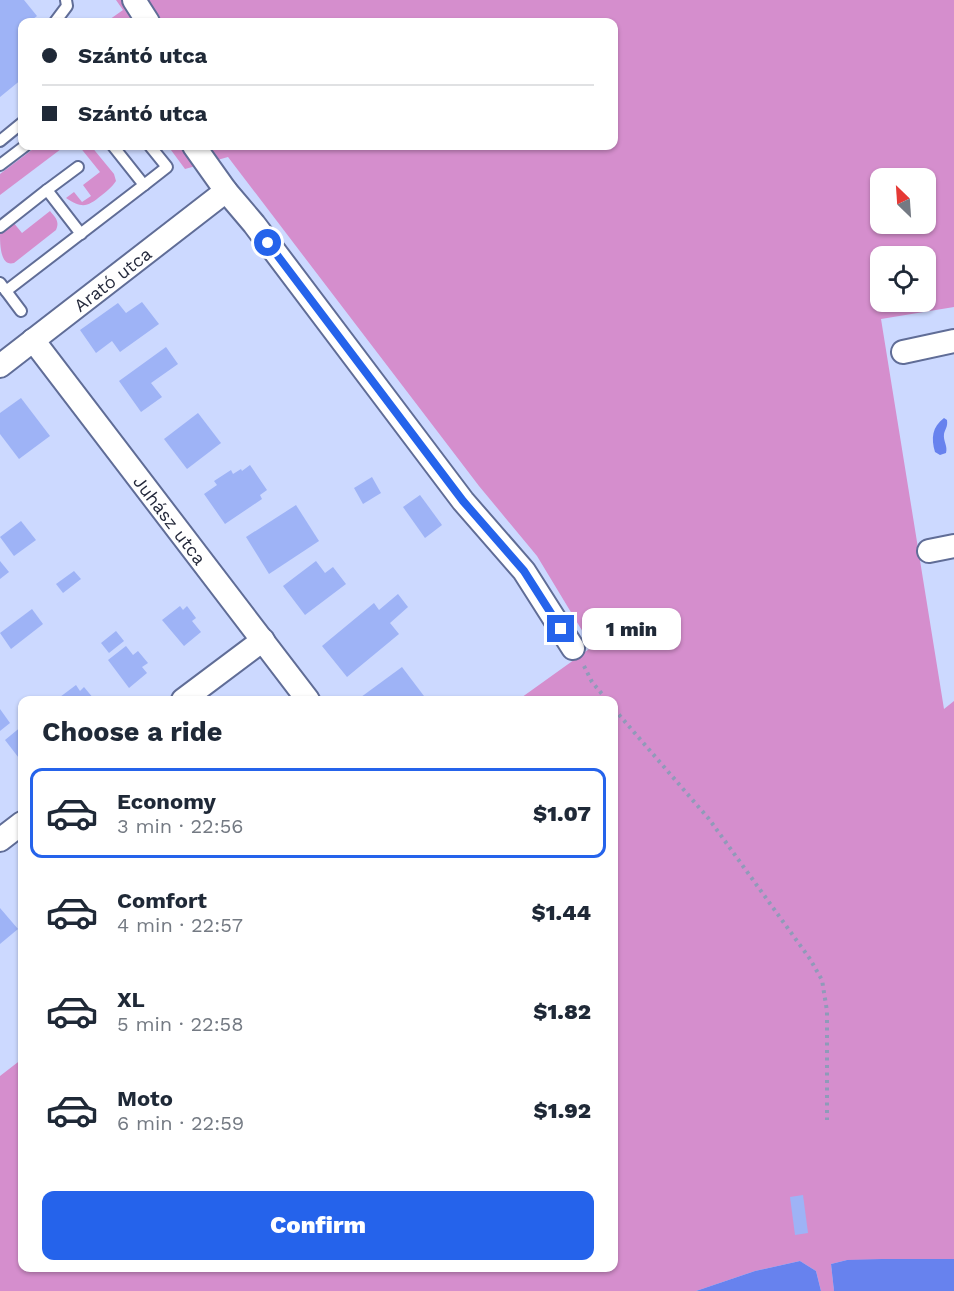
<!DOCTYPE html>
<html lang="en">
<head>
<meta charset="utf-8">
<style>
	:root { --surface:#fff; --page:#f2f2f3; --text:#1f2937; --muted:#747a83; --line:#e0e1e3; --accent:#2563eb }
	body { margin:0; font-family:"Work Sans",sans-serif; background:var(--page); color:var(--text); height:100vh; display:flex; flex-direction:column; font-size:22px; white-space:nowrap }
	* { box-sizing:border-box; margin:0 }
	p { font-size:20px; color:var(--muted) }
	.icon { flex:none; width:33px; height:33px; fill:none; stroke:currentColor; stroke-width:2; stroke-linecap:round; stroke-linejoin:round }
	.map { position:relative; flex:1; overflow:hidden }
	.panel { position:absolute; left:18px; top:696px; width:600px; height:576px; display:flex; flex-direction:column; background:var(--surface); border-radius:12px; box-shadow:0 2px 4px #0004 }
	.panel>* { flex:none }
	.hud { position:absolute; left:18px; top:18px; width:600px; height:132px; border-radius:12px; box-shadow:0 2px 4px #0004; display:grid; align-content:center; height:132px; padding:0 24px; background:var(--surface) }
	.needle { width:39px; rotate:335deg }
	.controls { position:absolute; left:870px; top:168px; display:grid; gap:12px }
	.controls a { display:grid; place-items:center; width:66px; height:66px; border-radius:12px; background:var(--surface); box-shadow:0 2px 4px #0004; font-size:30px }
	.end { position:absolute; width:27px; height:27px; margin:-14px; border:8px solid #2563eb; background:#fff; box-shadow:0 0 0 3px #fff }
	.from { border-radius:50% }
	.bubble { position:absolute; height:42px; border-radius:12px; background:var(--surface); box-shadow:0 2px 4px #0004; font-size:20px; font-weight:800; line-height:42px; text-align:center }
	.hud b { display:flex; align-items:center; gap:21px; height:57px; font-size:22px }
	.hud b+b { border-top:2px solid var(--line) }
	.hud i { width:15px; height:15px; background:var(--text) }
	ul { padding:0; list-style:none }
	li { display:flex; align-items:center; gap:18px; height:90px; margin:0 12px 9px; padding:0 12px; border:3px solid transparent; border-radius:12px }
	li div { flex:1 }
	li b { display:block; font-size:22px }
	li em { font-style:normal; font-weight:800 }
	li.current { border-color:var(--accent) }
	li>.icon { width:54px; height:54px; stroke-width:1.5 }
	h2 { padding:0 24px; font-size:27px; line-height:72px }
	.action { display:flex; gap:12px; margin-top:auto; padding:12px 24px }
	.action a { flex:1; height:69px; border-radius:12px; background:var(--accent); color:#fff; font-size:24px; font-weight:800; line-height:69px; text-align:center }
	.map>svg:first-child { display:block }
	.green { fill:#d58ecd; fill-rule:evenodd }
	.water { fill:#6782ee }
	.building { fill:#9eb3f6 }
	.lines { fill:none; stroke-linecap:round; stroke-linejoin:round }
	.lane-casing { stroke:#606d97; stroke-width:14 }
	.street-casing { stroke:#606d97; stroke-width:26 }
	.path { stroke:#909ab9; stroke-width:4; stroke-dasharray:3 4.5; stroke-linecap:butt }
	.lane { stroke:#fff; stroke-width:10 }
	.street { stroke:#fff; stroke-width:22 }
	.route { stroke:#2563eb; stroke-width:8 }
	.labels { text-anchor:middle; dominant-baseline:central; stroke-width:4.5; stroke-linejoin:round; paint-order:stroke }
	.street-label { font-size:18px; fill:#252a3c; stroke:#fbfbfb }
</style>
</head>
<body>
<div class="map">
<svg width="954" height="1291" viewBox="0 0 954 1291">
	<rect width="100%" height="100%" fill="#ccd9ff"/>
	<g class="green">
		<path d="M 116,0 L 954,0 L 954,307 L 881,319 L 944,709 L 954,701 L 954,1259 L 847,1260 L 831,1264 L 834,1291 L 821,1291 L 816,1271 L 800,1261 L 755,1271 L 696,1291 L 0,1291 L 0,1076 L 22,1059 L 22,1268 L 614,1268 L 614,700 L 518,700 L 592,647 L 537,556 L 479,486 L 228,157 L 185,169 L 168,146 L 614,146 L 614,22 L 106,22 L 123,10 ZM 880,178 L 926,178 L 926,224 L 880,224 ZM 880,256 L 926,256 L 926,302 L 880,302 Z"/>
		<path d="M 37,146 L 65,146 L 0,195 L 0,174 Z"/>
		<path d="M 79,146 L 91,146 L 114,174 L 116,181 C 112,187 107,191 102,195 C 87,207 83,209 66,198 L 74,192 L 82,202 L 91,196 L 83,185 L 100,172 Z"/>
		<path d="M 50,211 C 55,217 60,221 56,230 L 14,263 C 0,267 0,244 0,232 L 13,222 L 22,233 Z"/>
	</g>
	<g class="water">
		<path d="M 944,418 L 947,420 C 948,427 945,429 944,434 C 943,441 948,446 946,453 L 940,455 L 935,452 C 931,438 932,427 944,418 Z"/>
		<path d="M 882,1259 L 954,1259 L 954,1291 L 834,1291 L 831,1264 L 847,1260 Z"/>
		<path d="M 800,1261 L 816,1271 L 821,1291 L 696,1291 L 755,1271 Z"/>
	</g>
	<g class="building">
		<path d="M 0,0 L 24,0 L 37,16 L 29,22 L 22,22 L 22,79 L 0,97 Z"/>
		<path d="M 142,302 L 159,324 L 120,352 L 112,341 L 96,353 L 80,330 L 118,303 L 126,313 Z"/>
		<path d="M 166,347 L 178,364 L 151,383 L 162,397 L 141,412 L 119,381 Z"/>
		<path d="M 21,398 L 50,436 L 19,459 L 0,434 L 0,413 Z"/>
		<path d="M 198,413 L 221,443 L 187,469 L 164,439 Z"/>
		<path d="M 250,465 L 267,490 L 260,495 L 262,499 L 225,524 L 204,494 L 217,485 L 214,481 L 231,470 L 233,474 L 241,469 L 242,471 Z"/>
		<path d="M 372,477 L 381,493 L 363,504 L 354,488 Z"/>
		<path d="M 420,495 L 442,525 L 425,538 L 403,507 Z"/>
		<path d="M 296,505 L 319,541 L 269,574 L 246,537 Z"/>
		<path d="M 21,521 L 36,540 L 14,556 L 0,537 Z"/>
		<path d="M 0,561 L 9,572 L 0,579 Z"/>
		<path d="M 316,561 L 325,573 L 333,567 L 346,584 L 305,615 L 283,586 Z"/>
		<path d="M 74,571 L 81,579 L 63,593 L 56,584 Z"/>
		<path d="M 398,594 L 408,607 L 390,623 L 399,634 L 347,677 L 322,646 L 374,603 L 379,610 Z"/>
		<path d="M 180,606 L 183,610 L 187,606 L 196,618 L 192,621 L 201,632 L 184,646 L 162,620 Z"/>
		<path d="M 32,609 L 43,624 L 11,649 L 0,633 Z"/>
		<path d="M 116,631 L 124,641 L 109,653 L 101,643 Z"/>
		<path d="M 126,646 L 133,655 L 138,651 L 148,663 L 142,667 L 147,673 L 129,688 L 108,660 Z"/>
		<path d="M 402,667 L 427,700 L 357,700 Z"/>
		<path d="M 76,685 L 80,691 L 84,687 L 94,699 L 91,700 L 56,700 Z"/>
		<path d="M 0,709 L 10,723 L 0,731 Z"/>
		<path d="M 22,726 L 22,762 L 5,740 Z"/>
		<path d="M 0,908 L 18,929 L 0,944 Z"/>
		<path d="M 803,1195 L 808,1233 L 795,1235 L 790,1197 Z"/>
	</g>
	<g class="lines">
		<g class="lane-casing">
			<g id="lane">
				<path d="M 55,22 L 67,6 L 66,0"/>
				<path d="M 0,141 L 22,123"/>
				<path d="M 0,165 L 25,146"/>
				<path d="M 144,185 L 167,167 L 150,146"/>
				<path d="M 47,190 L 78,167"/>
				<path d="M 0,227 L 47,190 L 81,234"/>
				<path d="M 0,283 L 21,311"/>
				<path d="M 6,291 L 144,185 L 113,146"/>
			</g>
		</g>
		<g class="street-casing">
			<g id="street">
				<path d="M 134,0 L 148,22"/>
				<path d="M 194,146 L 226,191 L 254,224 L 463,501 L 524,571 L 573,648"/>
				<path id="s1" d="M 33,340 L 308,700"/>
				<path d="M 903,352 L 954,341"/>
				<path id="s2" d="M 0,366 L 226,191"/>
				<path d="M 929,551 L 954,546"/>
				<path d="M 183,700 L 263,640"/>
				<path d="M 0,840 L 22,823"/>
			</g>
		</g>
		<g class="path">
			<path d="M 584,666 L 592,682 L 607,700"/>
			<path d="M 614,709 L 709,819 L 810,959 L 822,980 L 827,1011 L 827,1120"/>
		</g>
		<use href="#lane" class="lane"/>
		<use href="#street" class="street"/>
	</g>
	<g class="lines">
		<path class="route" d="M 268,243 L 463,501 L 524,571 L 561,629"/>
	</g>
	<g class="labels">
		<g class="street-label">
			<text stroke="none"><textPath href="#s2" startOffset="142">Arató utca</textPath></text>
			<text stroke="none"><textPath href="#s1" startOffset="226">Juhász utca</textPath></text>
		</g>
	</g>
</svg>
<div class="controls">
<a><svg class="needle" viewBox="-14 -14 28 28"><path d="M0-13l5 13h-10z" fill="#e53935"/><path d="M0 13l5-13h-10z" fill="#747a83"/></svg></a>
<a><svg class="icon" aria-label="locate" viewBox="0 0 24 24"><circle cx="12" cy="12" r="6"/><path d="M12 2v4M12 18v4M2 12h4M18 12h4"/></svg></a>
</div>
<i class="end from" style="left:268px;top:243px"></i>
<i class="end" style="left:561px;top:629px"></i>
<div class="bubble" style="left:582px;top:608px;width:99px">1 min</div>
<div class="hud">
<b><i class="from"></i>Szántó utca</b>
<b><i></i>Szántó utca</b>
</div>
<section class="panel">
<h2>Choose a ride</h2>
<ul>
<li class="current"><svg class="icon" aria-label="car" viewBox="0 0 24 24"><path d="M5 17H2v-5l4-1 3-4h7l3 4 3 1v5h-3M9 17h6M6 11h13"/><circle cx="7" cy="17" r="2"/><circle cx="17" cy="17" r="2"/></svg><div><b>Economy</b><p>3 min · 22:56</p></div><em>$1.07</em></li>
<li><svg class="icon" aria-label="car" viewBox="0 0 24 24"><path d="M5 17H2v-5l4-1 3-4h7l3 4 3 1v5h-3M9 17h6M6 11h13"/><circle cx="7" cy="17" r="2"/><circle cx="17" cy="17" r="2"/></svg><div><b>Comfort</b><p>4 min · 22:57</p></div><em>$1.44</em></li>
<li><svg class="icon" aria-label="car" viewBox="0 0 24 24"><path d="M5 17H2v-5l4-1 3-4h7l3 4 3 1v5h-3M9 17h6M6 11h13"/><circle cx="7" cy="17" r="2"/><circle cx="17" cy="17" r="2"/></svg><div><b>XL</b><p>5 min · 22:58</p></div><em>$1.82</em></li>
<li><svg class="icon" aria-label="car" viewBox="0 0 24 24"><path d="M5 17H2v-5l4-1 3-4h7l3 4 3 1v5h-3M9 17h6M6 11h13"/><circle cx="7" cy="17" r="2"/><circle cx="17" cy="17" r="2"/></svg><div><b>Moto</b><p>6 min · 22:59</p></div><em>$1.92</em></li>
</ul>
<div class="action"><a>Confirm</a></div>
</section>
</div>
</body>
</html>
